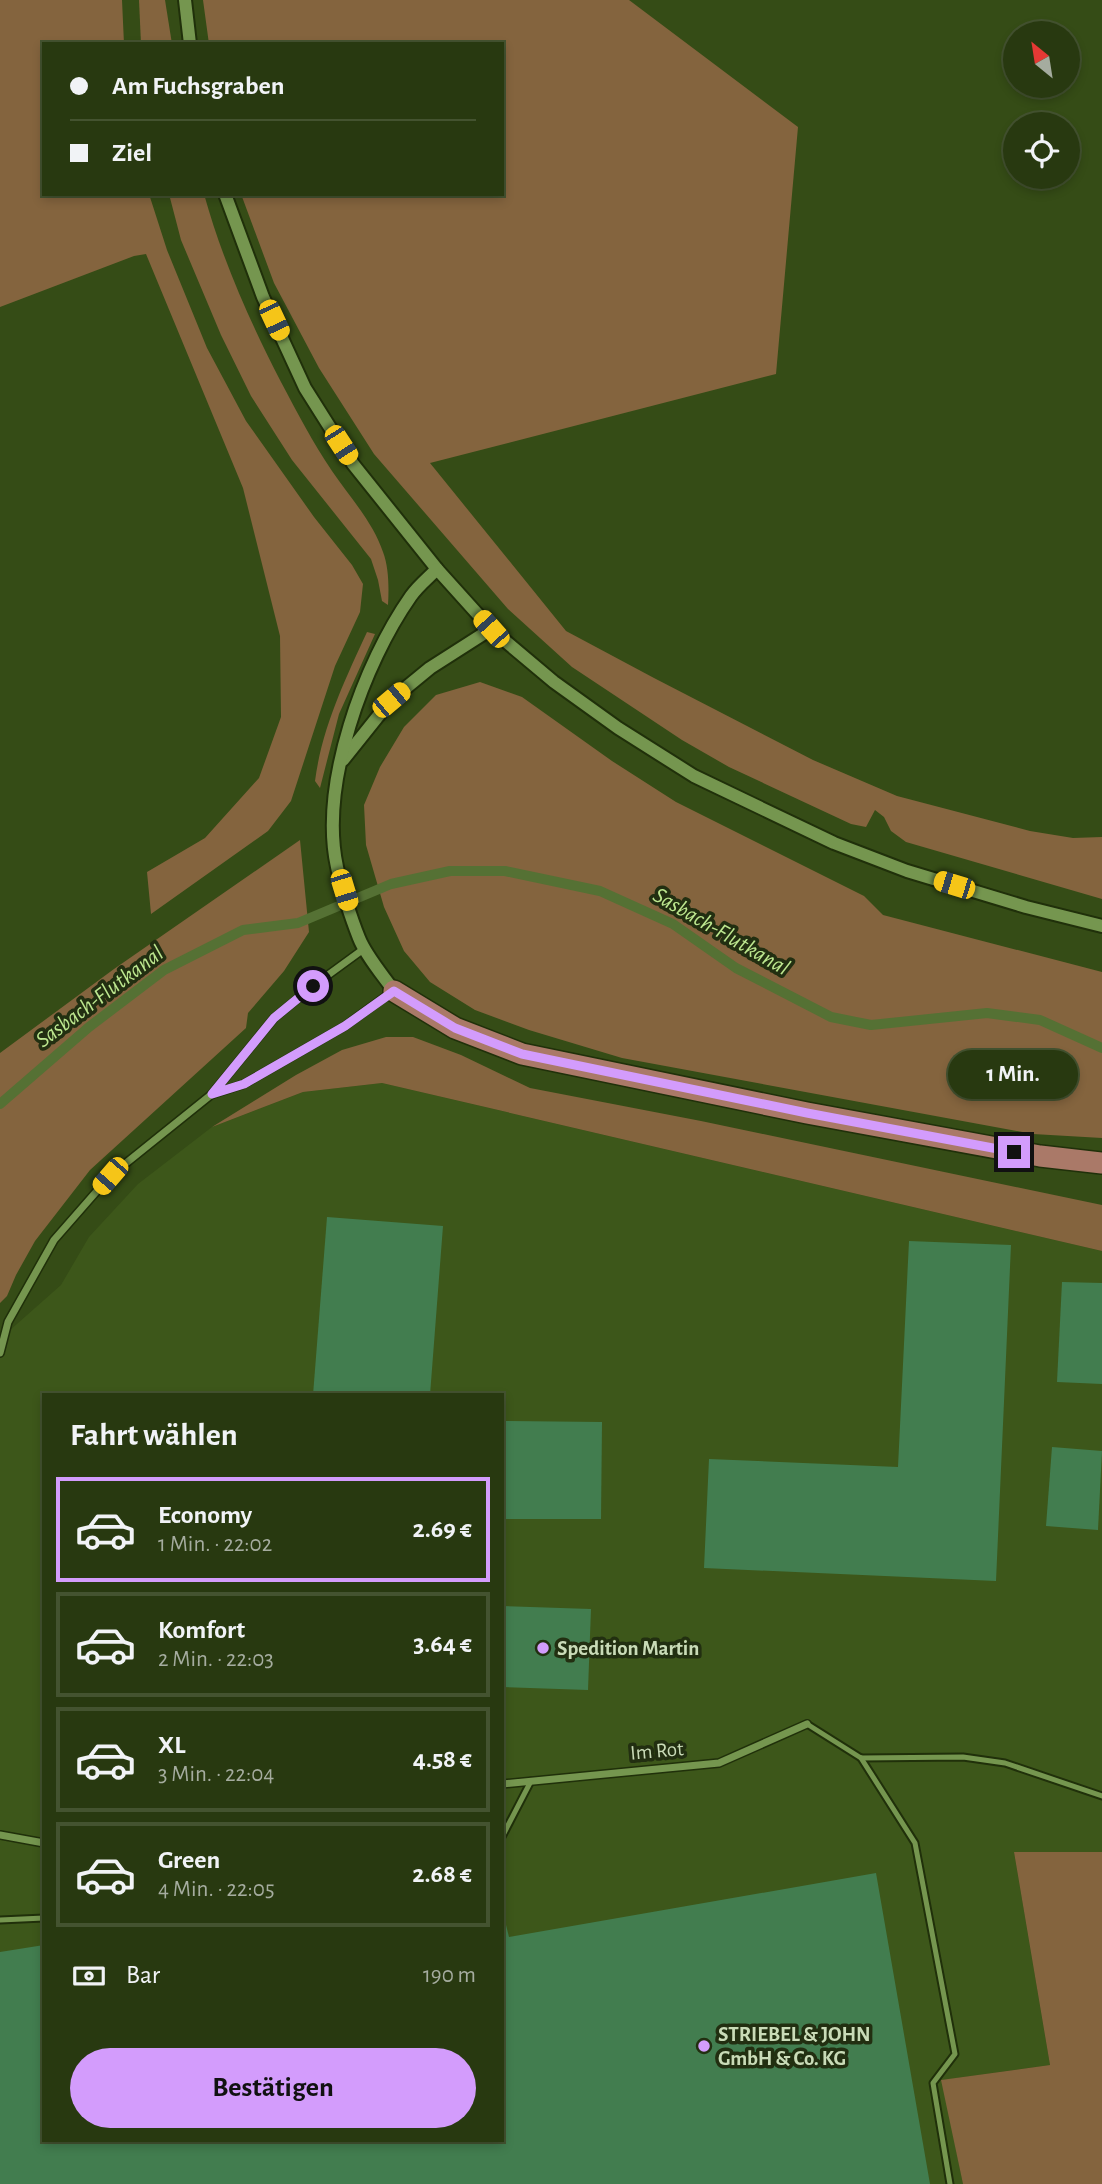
<!DOCTYPE html>
<html lang="de">
<head>
<meta charset="utf-8">
<style>
	:root { --surface:#283910; --page:#304019; --text:#f1f3f6; --muted:#a5ac9f; --line:#445330; --accent:#d39cfc }
	body { margin:0; font-family:"Alegreya Sans",sans-serif; background:var(--page); color:var(--text); height:100vh; display:flex; flex-direction:column; font-size:26px; white-space:nowrap }
	* { box-sizing:border-box; margin:0 }
	p { font-size:23px; color:var(--muted) }
	.icon { flex:none; width:38px; height:38px; fill:none; stroke:currentColor; stroke-width:2; stroke-linecap:round; stroke-linejoin:round }
	.map { position:relative; flex:1; overflow:hidden }
	.drawer { position:absolute; left:42px; top:1393px; width:462px; height:749px; display:flex; flex-direction:column; background:var(--surface); border-radius:0px; box-shadow:0 4px 10px #0003,0 0 0 2px var(--line) }
	.drawer>* { flex:none }
	.guide { position:absolute; left:42px; top:42px; width:462px; height:154px; border-radius:0px; box-shadow:0 4px 10px #0003,0 0 0 2px var(--line); display:grid; align-content:center; height:154px; padding:0 28px; background:var(--surface) }
	.needle { width:46px; rotate:330deg }
	.controls { position:absolute; left:1003px; top:21px; display:grid; gap:14px }
	.controls a { display:grid; place-items:center; width:77px; height:77px; border-radius:50%; background:var(--surface); box-shadow:0 4px 10px #0003,0 0 0 2px var(--line); font-size:35px }
	.end { position:absolute; width:32px; height:32px; margin:-16px; border:9px solid #d39cfc; background:#111; box-shadow:0 0 0 4px #111 }
	.from { border-radius:50% }
	.bubble { position:absolute; height:49px; border-radius:24px; background:var(--surface); box-shadow:0 4px 10px #0003,0 0 0 2px var(--line); font-size:23px; font-weight:700; line-height:49px; text-align:center }
	.car { position:absolute; width:21px; height:42px; margin:-21px -10px; border-radius:9px; box-shadow:0 0 5px 2px #0007; background:linear-gradient(#f5c518 24%,#345 0 40%,#f5c518 0 76%,#345 0 86%,#f5c518 0) }
	.guide b { display:flex; align-items:center; gap:24px; height:66px; font-size:26px }
	.guide b+b { border-top:2px solid var(--line) }
	.guide i { width:18px; height:18px; background:var(--text) }
	ul { padding:0; list-style:none }
	li { display:flex; align-items:center; gap:21px; height:105px; margin:0 14px 10px; padding:0 14px; border:4px solid var(--line); border-radius:0px }
	li div { flex:1 }
	li b { display:block; font-size:26px }
	li em { font-style:normal; font-weight:700 }
	li.current { border-color:var(--accent) }
	li>.icon { width:63px; height:63px; stroke-width:1.5 }
	h2 { padding:0 28px; font-size:32px; line-height:84px }
	.pay { display:flex; align-items:center; gap:18px; height:77px; padding:0 28px; font-size:26px }
	.pay p { margin-inline-start:auto }
	.primary-button { display:flex; gap:14px; margin-top:auto; padding:14px 28px }
	.primary-button a { flex:1; height:80px; border-radius:42px; background:var(--accent); color:#111; font-size:28px; font-weight:700; line-height:80px; text-align:center }
	.map>svg:first-child { display:block }
	.built { fill:#3d571a; fill-rule:evenodd }
	.green { fill:#84643e }
	.lines { fill:none; stroke-linecap:round; stroke-linejoin:round }
	.stream { stroke:#557134; stroke-width:10 }
	.building { fill:#427d4f }
	.service-casing { stroke:#20300a; stroke-width:9 }
	.minor-casing { stroke:#20300a; stroke-width:10 }
	.tertiary-casing { stroke:#20300a; stroke-width:16 }
	.primary-casing { stroke:#20300a; stroke-width:24 }
	.service { stroke:#75964f; stroke-width:5 }
	.minor { stroke:#75964f; stroke-width:7 }
	.tertiary { stroke:#75964f; stroke-width:12 }
	.primary { stroke:#aa7968; stroke-width:21 }
	.route { stroke:#d39cfc; stroke-width:9 }
	.poi-dot { fill:#d39cfc; stroke:#222f11; stroke-width:2.5 }
	.labels { text-anchor:middle; dominant-baseline:central; stroke-width:7; stroke-linejoin:round; paint-order:stroke }
	.poi-label { font-size:21px; font-weight:bold; fill:#c9dbb7; stroke:#222f11; text-anchor:start }
	.street-label { font-size:21px; fill:#c9dbb7; stroke:#222f11 }
	.water-label { font-size:23px; font-style:italic; fill:#bde78f; stroke:#222f11 }
</style>
</head>
<body>
<div class="map">
<svg width="1102" height="2184" viewBox="0 0 1102 2184">
	<rect width="100%" height="100%" fill="#354c16"/>
	<path class="built" d="M 382,1083 L 1102,1251 L 1102,1852 L 1014,1852 L 1050,2065 L 942,2080 L 963,2184 L 0,2184 L 0,1339 L 61,1285 L 89,1237 L 138,1184 L 212,1127 L 303,1092 ZM 44,1395 L 502,1395 L 502,2140 L 44,2140 Z"/>
	<g class="green">
		<path d="M 0,0 L 122,0 L 124,44 L 44,44 L 44,194 L 149,194 L 167,250 L 207,348 L 246,421 L 314,517 L 352,565 L 363,584 L 360,612 L 335,666 L 291,801 L 268,831 L 151,914 L 147,872 L 205,838 L 259,778 L 281,717 L 280,636 L 243,488 L 146,254 L 134,256 L 0,307 Z"/>
		<path d="M 139,0 L 165,0 L 172,44 L 141,44 Z"/>
		<path d="M 203,0 L 629,0 L 798,127 L 776,374 L 430,463 L 566,631 L 654,678 L 813,760 L 897,796 L 1030,831 L 1073,838 L 1102,837 L 1102,899 L 906,842 L 891,831 L 884,817 L 875,810 L 866,827 L 851,824 L 729,767 L 682,740 L 572,667 L 508,609 L 374,454 L 319,368 L 274,283 L 241,194 L 502,194 L 502,44 L 209,44 Z"/>
		<path d="M 169,194 L 204,194 C 222,259 250,322 281,382 C 297,412 313,443 332,471 C 349,496 373,522 383,552 C 389,568 389,588 388,605 L 382,601 L 378,580 L 371,559 L 292,460 L 251,396 L 221,335 L 181,240 Z"/>
		<path d="M 367,632 L 375,634 L 339,714 L 320,788 L 315,781 C 322,727 345,680 367,632 Z"/>
		<path d="M 480,682 L 522,697 L 612,761 L 676,802 L 864,896 L 883,915 L 1102,972 L 1102,1138 L 1033,1134 L 622,1058 L 529,1030 L 475,1010 L 430,982 L 404,951 L 384,907 L 366,845 L 364,805 L 380,767 L 404,727 L 436,695 Z"/>
		<path d="M 300,840 L 309,932 L 284,971 L 248,1013 L 246,1028 L 90,1170 L 35,1241 L 16,1275 L 7,1296 L 0,1303 L 0,1053 L 114,969 Z"/>
		<path d="M 386,1037 L 413,1037 L 461,1055 L 530,1088 L 701,1121 L 1102,1205 L 1102,1251 L 382,1083 L 303,1092 L 212,1127 L 296,1075 L 342,1050 Z"/>
		<path d="M 1014,1852 L 1102,1852 L 1102,2184 L 963,2184 L 941,2080 L 1050,2065 Z"/>
	</g>
	<g class="lines">
		<path class="stream" d="M 0,1104 L 89,1027 L 164,970 L 243,930 L 298,923 L 391,884 L 450,871 L 505,871 L 600,891 L 673,924 L 736,968 L 831,1017 L 871,1025 L 987,1013 L 1040,1020 L 1102,1048"/>
	</g>
	<g class="building">
		<path d="M 327,1217 L 443,1226 L 430,1395 L 313,1395 Z"/>
		<path d="M 909,1241 L 1011,1245 L 996,1581 L 704,1568 L 709,1459 L 898,1467 Z"/>
		<path d="M 1062,1282 L 1102,1283 L 1102,1384 L 1057,1382 Z"/>
		<path d="M 502,1421 L 602,1422 L 601,1519 L 502,1519 Z"/>
		<path d="M 1052,1447 L 1102,1451 L 1098,1530 L 1046,1526 Z"/>
		<path d="M 502,1606 L 591,1609 L 588,1690 L 502,1687 Z"/>
		<path d="M 876,1873 L 930,2184 L 0,2184 L 0,1952 L 44,1945 L 44,2140 L 502,2140 L 502,1909 L 509,1937 Z"/>
	</g>
	<g class="lines">
		<g class="service-casing">
			<g id="service">
				<path d="M 807,1724 L 861,1758 L 963,1757 L 1005,1763 L 1102,1796"/>
				<path d="M 861,1758 L 915,1843 L 955,2054 L 933,2083 L 950,2184"/>
				<path d="M 502,1837 L 531,1781"/>
				<path d="M 0,1920 L 44,1918"/>
			</g>
		</g>
		<g class="minor-casing">
			<g id="minor">
				<path d="M 213,1094 L 244,1084 L 345,1026 L 393,991"/>
				<path d="M 0,1353 L 8,1322 L 54,1240 L 110,1176 L 212,1094 L 274,1018 L 313,986 L 365,948"/>
				<path d="M 502,1784 L 719,1763 L 807,1724"/>
				<path d="M 0,1835 L 44,1843"/>
			</g>
		</g>
		<g class="tertiary-casing">
			<g id="tertiary">
				<path d="M 185,0 L 190,44"/>
				<path d="M 225,194 L 263,297 L 305,388 L 353,464 L 437,569 L 491,629 L 554,682 L 618,728 L 694,776 L 834,843 L 907,871 L 1026,907 L 1102,926"/>
				<path d="M 343,760 L 391,700 L 430,668 L 491,629"/>
				<path d="M 394,991 C 382,974 366,956 359,938 C 351,918 341,887 337,867 C 319,784 364,663 411,596 C 418,586 428,578 437,569"/>
			</g>
		</g>
		<g class="primary-casing">
			<path id="primary" d="M 394,991 L 455,1028 L 522,1054 L 807,1113 L 1040,1156 L 1102,1163"/>
		</g>
		<use href="#service" class="service"/>
		<use href="#minor" class="minor"/>
		<use href="#tertiary" class="tertiary"/>
		<use href="#primary" class="primary"/>
	</g>
	<g class="lines">
		<path class="route" d="M 313,986 L 274,1018 L 212,1094 L 244,1084 L 345,1026 L 394,991 L 455,1028 L 522,1054 L 807,1113 L 1014,1152"/>
	</g>
	<g class="poi-dot">
		<circle cx="543" cy="1648" r="7"/>
		<circle cx="704" cy="2046" r="7"/>
	</g>
	<g class="labels">
		<g class="poi-label">
			<text x="557" y="1648">Spedition Martin</text>
			<text x="718" y="2034">STRIEBEL &amp; JOHN<tspan x="718" dy="24">GmbH &amp; Co. KG</tspan></text>
		</g>
		<g class="street-label">
			<text transform="translate(657 1751) rotate(-5)">Im Rot</text>
		</g>
		<g class="water-label">
			<text transform="translate(721 932) rotate(30)">Sasbach-Flutkanal</text>
			<text transform="translate(100 997) rotate(-37)">Sasbach-Flutkanal</text>
		</g>
	</g>
</svg>
<div class="controls">
<a><svg class="needle" viewBox="-14 -14 28 28"><path d="M0-13l5 13h-10z" fill="#e53935"/><path d="M0 13l5-13h-10z" fill="#a5ac9f"/></svg></a>
<a><svg class="icon" aria-label="locate" viewBox="0 0 24 24"><circle cx="12" cy="12" r="6"/><path d="M12 2v4M12 18v4M2 12h4M18 12h4"/></svg></a>
</div>
<i class="end from" style="left:313px;top:986px"></i>
<i class="end" style="left:1014px;top:1152px"></i>
<div class="bubble" style="left:948px;top:1050px;width:130px">1 Min.</div>
<i class="car" style="left:274px;top:320px;rotate:155deg"></i>
<i class="car" style="left:341px;top:445px;rotate:147deg"></i>
<i class="car" style="left:491px;top:629px;rotate:318deg"></i>
<i class="car" style="left:391px;top:700px;rotate:50deg"></i>
<i class="car" style="left:954px;top:885px;rotate:287deg"></i>
<i class="car" style="left:344px;top:890px;rotate:163deg"></i>
<i class="car" style="left:110px;top:1176px;rotate:221deg"></i>
<div class="guide">
<b><i class="from"></i>Am Fuchsgraben</b>
<b><i></i>Ziel</b>
</div>
<section class="drawer">
<h2>Fahrt wählen</h2>
<ul>
<li class="current"><svg class="icon" aria-label="car" viewBox="0 0 24 24"><path d="M5 17H2v-5l4-1 3-4h7l3 4 3 1v5h-3M9 17h6M6 11h13"/><circle cx="7" cy="17" r="2"/><circle cx="17" cy="17" r="2"/></svg><div><b>Economy</b><p>1 Min. · 22:02</p></div><em>2.69 €</em></li>
<li><svg class="icon" aria-label="car" viewBox="0 0 24 24"><path d="M5 17H2v-5l4-1 3-4h7l3 4 3 1v5h-3M9 17h6M6 11h13"/><circle cx="7" cy="17" r="2"/><circle cx="17" cy="17" r="2"/></svg><div><b>Komfort</b><p>2 Min. · 22:03</p></div><em>3.64 €</em></li>
<li><svg class="icon" aria-label="car" viewBox="0 0 24 24"><path d="M5 17H2v-5l4-1 3-4h7l3 4 3 1v5h-3M9 17h6M6 11h13"/><circle cx="7" cy="17" r="2"/><circle cx="17" cy="17" r="2"/></svg><div><b>XL</b><p>3 Min. · 22:04</p></div><em>4.58 €</em></li>
<li><svg class="icon" aria-label="car" viewBox="0 0 24 24"><path d="M5 17H2v-5l4-1 3-4h7l3 4 3 1v5h-3M9 17h6M6 11h13"/><circle cx="7" cy="17" r="2"/><circle cx="17" cy="17" r="2"/></svg><div><b>Green</b><p>4 Min. · 22:05</p></div><em>2.68 €</em></li>
</ul>
<div class="pay"><svg class="icon" aria-label="cash" viewBox="0 0 24 24"><path d="M3 7h18v10H3z"/><circle cx="12" cy="12" r="2"/></svg>Bar<p>190 m</p></div>
<div class="primary-button"><a>Bestätigen</a></div>
</section>
</div>
</body>
</html>
